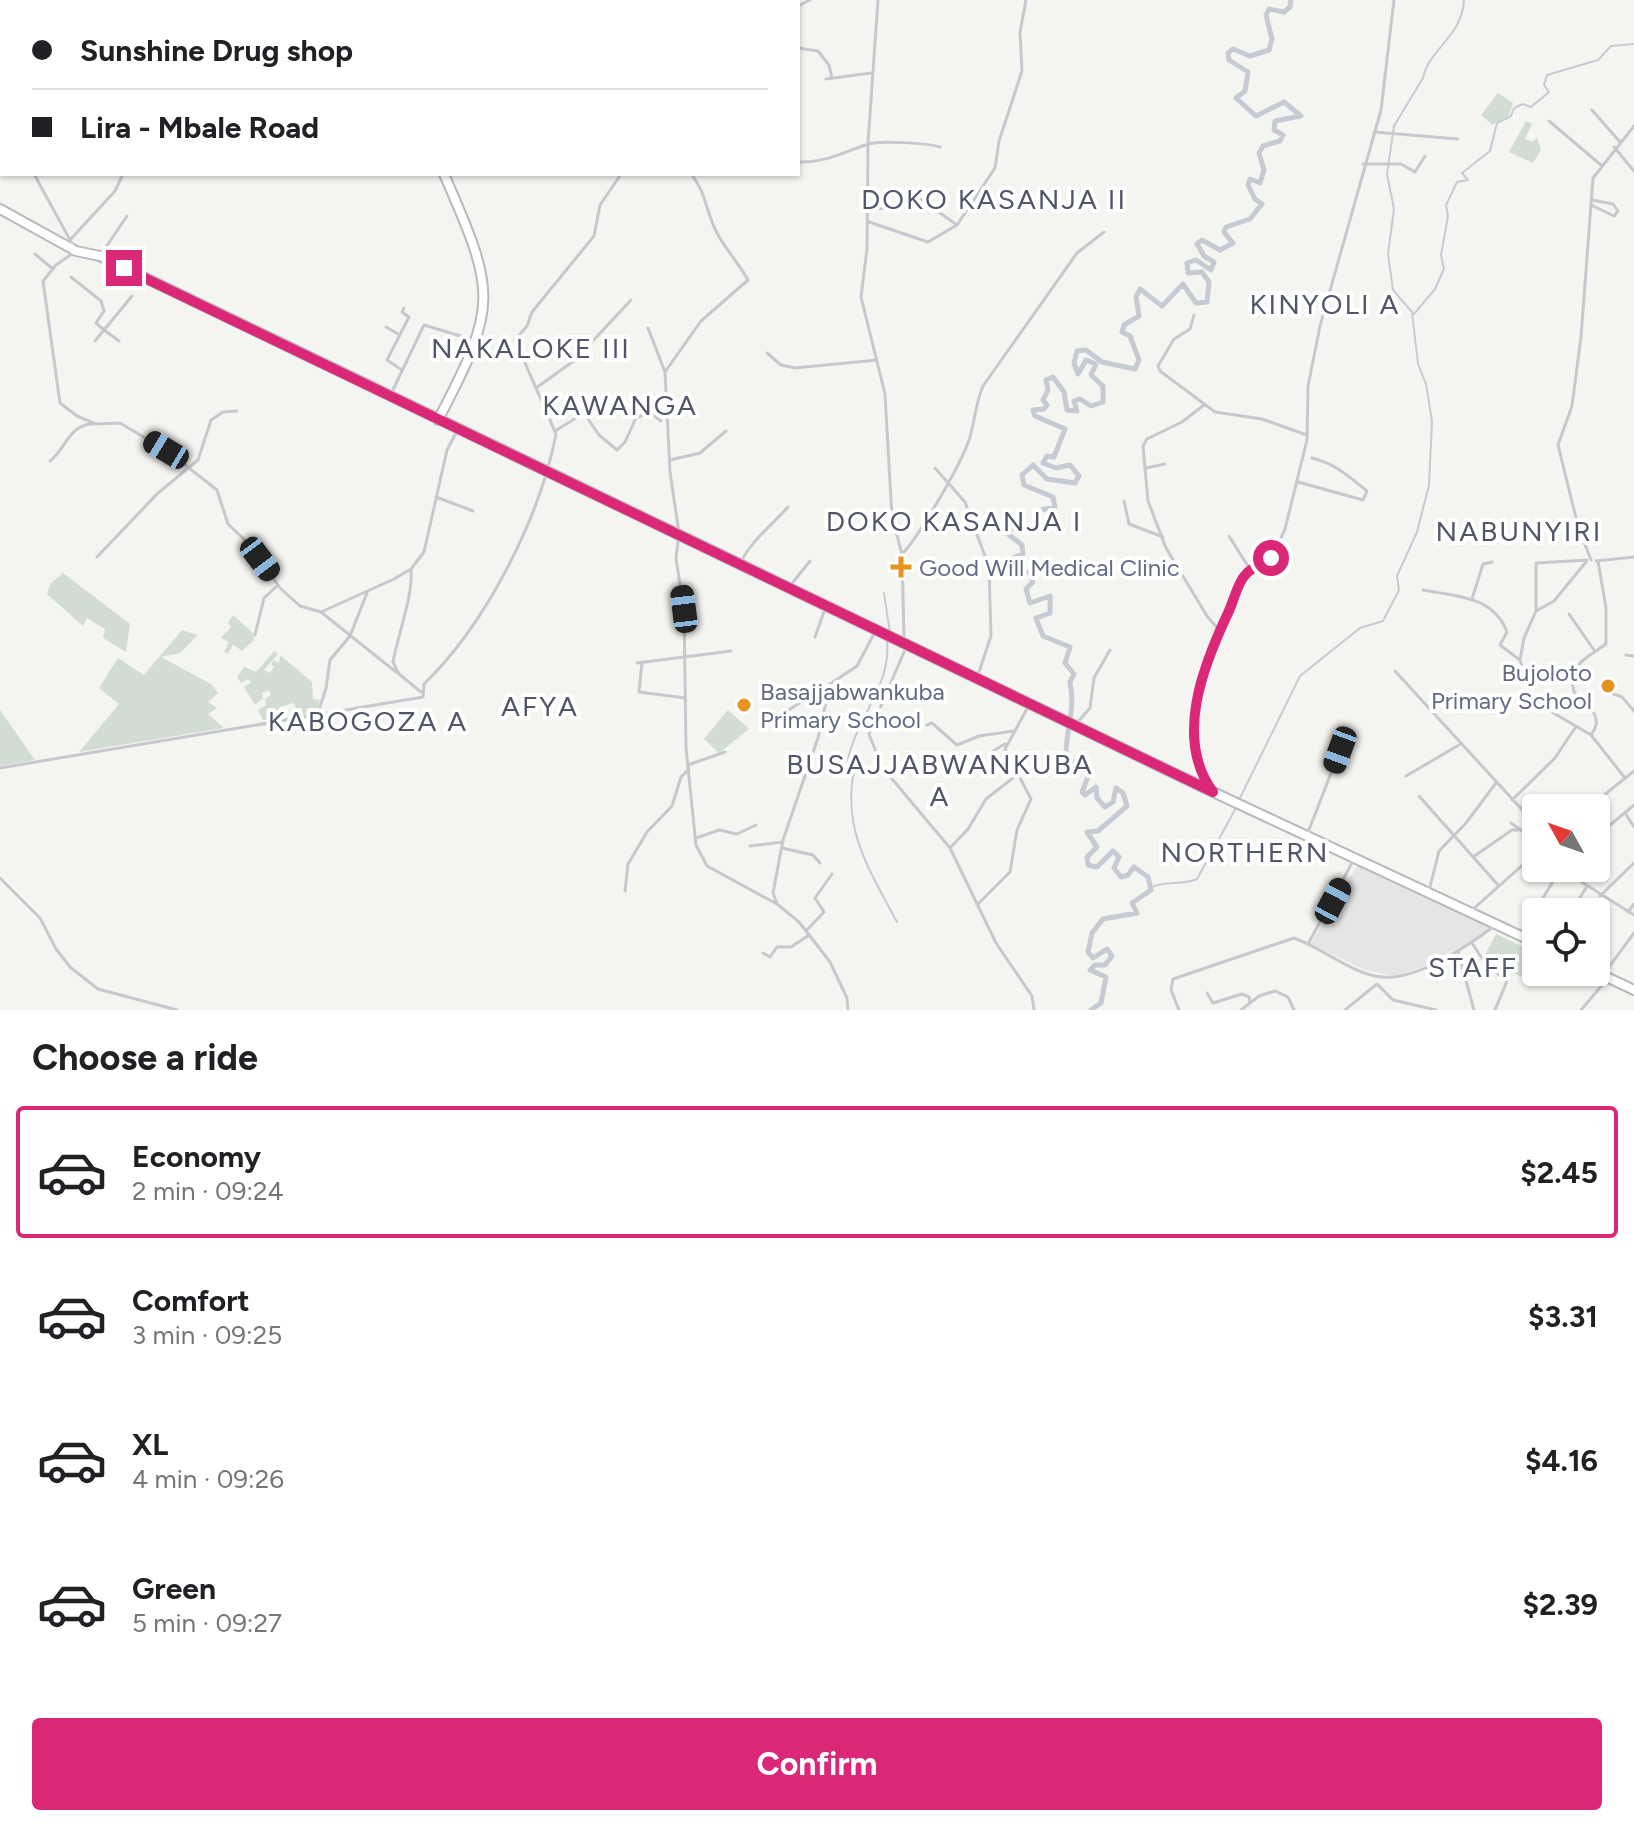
<!DOCTYPE html>
<html lang="en">
<head>
<meta charset="utf-8">
<style>
	:root { --surface:#fff; --page:#f6f6f6; --text:#202124; --muted:#757577; --line:#e0e0e0; --accent:#db2777 }
	body { margin:0; font-family:Figtree,sans-serif; background:var(--page); color:var(--text); height:100vh; display:flex; flex-direction:column; font-size:30px; white-space:nowrap }
	* { box-sizing:border-box; margin:0 }
	p { font-size:26px; color:var(--muted) }
	.icon { flex:none; width:44px; height:44px; fill:none; stroke:currentColor; stroke-width:2; stroke-linecap:round; stroke-linejoin:round }
	.map { position:relative; height:1010px; overflow:hidden }
	.panel { display:flex; flex-direction:column; background:var(--surface); flex:1 }
	.panel>* { flex:none }
	.banner { position:absolute; left:0px; top:0px; width:800px; height:176px; box-shadow:0 2px 6px #0004; display:grid; align-content:center; height:176px; padding:0 32px; background:var(--surface) }
	.needle { width:52px; rotate:310deg }
	.buttons { position:absolute; left:1522px; top:794px; display:grid; gap:16px }
	.buttons a { display:grid; place-items:center; width:88px; height:88px; border-radius:8px; background:var(--surface); box-shadow:0 2px 6px #0004; font-size:40px }
	.end { position:absolute; width:36px; height:36px; margin:-18px; border:10px solid #db2777; background:#fff; box-shadow:0 0 0 4px #fff }
	.from { border-radius:50% }
	.car { position:absolute; width:24px; height:48px; margin:-24px -12px; border-radius:10px; box-shadow:0 0 6px 2px #0007; background:linear-gradient(#222 24%,#8ab4d8 0 40%,#222 0 76%,#8ab4d8 0 86%,#222 0) }
	.banner b { display:flex; align-items:center; gap:28px; height:76px; font-size:30px }
	.banner b+b { border-top:2px solid var(--line) }
	.banner i { width:20px; height:20px; background:var(--text) }
	ul { padding:0; list-style:none }
	li { display:flex; align-items:center; gap:24px; height:132px; margin:0 16px 12px; padding:0 16px; border:4px solid transparent; border-radius:8px }
	li div { flex:1 }
	li b { display:block; font-size:30px }
	li em { font-style:normal; font-weight:700 }
	li.selected { border-color:var(--accent) }
	li>.icon { width:72px; height:72px; stroke-width:1.5 }
	h2 { padding:0 32px; font-size:36px; line-height:96px }
	.button { display:flex; gap:16px; margin-top:auto; padding:16px 32px }
	.button a { flex:1; height:92px; border-radius:8px; background:var(--accent); color:#fff; font-size:32px; font-weight:700; line-height:92px; text-align:center }
	.map>svg:first-child { display:block }
	.built { fill:#e4e5e4 }
	.green { fill:#d3dcd3 }
	.lines { fill:none; stroke-linecap:round; stroke-linejoin:round }
	.stream { stroke:#c6cad3; stroke-width:2 }
	.river { stroke:#c6cad3; stroke-width:5 }
	.primary-casing { stroke:#b7b9be; stroke-width:12 }
	.street { stroke:#c7c8cd; stroke-width:3 }
	.primary { stroke:#fff; stroke-width:8 }
	.route { stroke:#db2777; stroke-width:10 }
	.poi-dot { fill:#e7931f; stroke:#fff; stroke-width:3 }
	.labels { text-anchor:middle; dominant-baseline:central; stroke-width:8; stroke-linejoin:round; paint-order:stroke }
	.poi-label { font-size:24px; fill:#636a83; stroke:#fff; text-anchor:start }
	.quarter-label { font-size:28px; letter-spacing:2px; fill:#515668; stroke:#fff }
</style>
</head>
<body>
<div class="map">
<svg width="1634" height="1010" viewBox="0 0 1634 1010">
	<rect width="100%" height="100%" fill="#f4f5f1"/>
	<path class="built" d="M 1360,861 L 1489,927 L 1476,939 L 1423,967 L 1394,976 L 1365,970 L 1310,944 Z"/>
	<g class="green">
		<path d="M 1498,93 L 1513,103 L 1509,115 L 1492,125 L 1481,115 Z"/>
		<path d="M 1526,121 L 1532,124 L 1525,139 L 1533,142 L 1537,137 L 1541,150 L 1533,163 L 1509,152 Z"/>
		<path d="M 63,573 L 130,624 L 126,652 L 103,638 L 105,629 L 87,618 L 83,626 L 47,594 L 50,584 Z"/>
		<path d="M 233,615 L 253,633 L 254,640 L 242,651 L 233,644 L 228,654 L 224,652 L 229,642 L 221,638 L 231,627 L 228,623 Z"/>
		<path d="M 182,630 L 198,635 L 180,653 L 161,657 L 211,684 L 218,693 L 208,702 L 217,708 L 208,714 L 224,728 L 79,752 L 119,704 L 99,688 L 118,658 L 144,675 Z"/>
		<path d="M 274,651 L 278,654 L 264,670 L 270,673 L 274,667 L 271,664 L 274,660 L 279,663 L 280,655 L 312,682 L 313,699 L 320,700 L 316,713 L 303,715 L 302,708 L 296,709 L 294,703 L 279,707 L 282,717 L 263,720 L 258,710 L 266,705 L 265,699 L 271,695 L 269,690 L 262,693 L 263,698 L 255,705 L 244,687 L 251,682 L 248,679 L 241,683 L 237,677 L 244,667 L 256,672 Z"/>
		<path d="M 0,710 L 35,760 L 0,766 Z"/>
		<path d="M 728,710 L 749,729 L 719,753 L 704,739 Z"/>
		<path d="M 1496,934 L 1534,952 L 1521,977 L 1483,958 Z"/>
	</g>
	<g class="lines">
		<g class="stream">
			<path d="M 1414,314 L 1435,289 L 1444,269 L 1441,255 L 1448,216 L 1446,205 L 1457,182 L 1468,180 L 1462,173 L 1490,151 L 1497,123 L 1511,116 L 1514,108 L 1523,104 L 1531,107 L 1549,92 L 1544,85 L 1547,75 L 1598,60 L 1611,46 L 1634,44"/>
			<path d="M 884,593 L 890,633"/>
			<path d="M 887,640 C 892,687 854,719 847,765 L 854,770 C 842,830 870,871 897,922"/>
			<path d="M 1006,688 L 1018,694"/>
			<path d="M 1239,800 L 1300,676 L 1360,628 L 1383,621 L 1399,590 L 1397,576 L 1417,532 L 1429,485 L 1432,421 L 1426,384 L 1418,364 L 1412,312 L 1393,290 L 1388,254 L 1394,209 L 1387,174 L 1394,126 L 1423,78 C 1428,50 1462,37 1464,0"/>
			<path d="M 1150,888 C 1164,880 1181,886 1197,879 L 1237,806"/>
		</g>
		<path class="river" d="M 1091,1010 L 1101,1003 L 1106,977 L 1090,970 L 1095,965 L 1105,965 L 1112,956 L 1107,949 L 1093,958 L 1088,952 L 1092,933 L 1103,919 L 1137,913 L 1132,903 L 1151,890 L 1148,877 L 1134,867 L 1128,875 L 1121,877 L 1114,868 L 1119,857 L 1113,851 L 1097,867 L 1088,865 L 1087,857 L 1097,847 L 1087,832 L 1098,831 L 1127,806 L 1123,793 L 1116,788 L 1113,802 L 1105,807 L 1097,798 L 1096,787 L 1085,795 L 1082,792 L 1091,769 L 1066,759 C 1065,730 1076,711 1070,682 L 1074,674 L 1065,663 L 1070,647 L 1043,636 L 1036,618 L 1050,613 L 1050,596 L 1030,603 L 1026,589 L 1033,582 L 1030,573 L 1011,569 L 1010,559 L 1023,554 L 1022,545 L 1008,534 L 1013,525 L 1033,528 L 1038,522 L 1037,511 L 1055,507 L 1053,497 L 1024,485 L 1022,475 L 1033,465 L 1047,479 L 1075,483 L 1079,476 L 1070,465 L 1056,468 L 1043,463 L 1047,456 L 1054,457 L 1065,429 L 1035,416 L 1033,410 L 1044,409 L 1047,405 L 1043,400 L 1048,390 L 1046,380 L 1053,377 L 1064,392 L 1067,410 L 1077,411 L 1074,401 L 1080,399 L 1091,406 L 1103,402 L 1103,386 L 1091,375 L 1096,364 L 1086,360 L 1078,374 L 1074,363 L 1077,351 L 1086,350 L 1102,362 L 1135,369 L 1139,360 L 1130,336 L 1122,332 L 1124,325 L 1139,316 L 1136,297 L 1140,289 L 1162,306 L 1183,284 L 1196,303 L 1207,302 L 1209,282 L 1202,272 L 1188,273 L 1187,263 L 1196,260 L 1211,270 L 1214,262 L 1204,256 L 1197,244 L 1202,240 L 1220,250 L 1233,243 L 1224,232 L 1226,227 L 1250,219 L 1262,204 L 1255,199 L 1248,185 L 1250,179 L 1260,183 L 1264,170 L 1259,153 L 1263,146 L 1280,141 L 1283,135 L 1274,130 L 1275,121 L 1301,116 L 1284,102 L 1256,116 L 1236,98 L 1245,91 L 1248,72 L 1229,60 L 1228,53 L 1233,49 L 1250,56 L 1269,50 L 1272,39 L 1266,15 L 1269,9 L 1284,12 L 1290,7 L 1291,0"/>
		<g class="primary-casing">
			<g id="primary">
				<path d="M 369,0 L 370,2"/>
				<path d="M 0,209 L 76,251 L 100,256 L 1213,792 L 1536,943"/>
				<path d="M 438,420 C 499,304 496,293 444,174"/>
				<path d="M 1596,972 L 1634,990"/>
			</g>
		</g>
		<g class="street">
			<path d="M 617,0 L 620,2"/>
			<path d="M 878,0 L 868,143 L 867,249 L 861,297 L 885,394 L 892,517 L 902,554 L 904,639"/>
			<path d="M 798,6 L 810,0"/>
			<path d="M 798,48 L 818,51 L 829,65 L 832,78"/>
			<path d="M 826,79 L 871,73"/>
			<path d="M 0,81 L 2,79"/>
			<path d="M 0,109 L 2,112"/>
			<path d="M 1592,110 L 1620,142"/>
			<path d="M 1549,121 L 1601,165"/>
			<path d="M 1374,132 L 1458,139"/>
			<path d="M 1614,147 L 1634,171"/>
			<path d="M 798,162 C 824,163 842,153 865,145 C 876,140 928,143 940,147"/>
			<path d="M 1363,164 L 1401,164 L 1415,172 L 1425,156"/>
			<path d="M 34,174 L 76,251 L 56,265 L 43,281 L 60,403 L 77,416 L 96,424 L 120,423 L 166,450 L 217,490 L 228,524 L 250,545 L 280,588 L 300,606 L 321,612 L 394,579 L 411,569 L 424,552 L 447,450 L 457,431"/>
			<path d="M 649,174 L 653,174"/>
			<path d="M 1591,205 L 1614,216 L 1618,211 L 1613,204 L 1592,200"/>
			<path d="M 867,209 L 897,208 L 920,199 L 957,225 L 995,168 L 999,141 L 1022,71 L 1020,32 L 1026,0"/>
			<path d="M 869,222 L 928,242 L 957,225"/>
			<path d="M 70,240 L 115,191 L 123,174"/>
			<path d="M 102,253 L 127,216"/>
			<path d="M 35,254 L 53,269"/>
			<path d="M 71,277 L 101,301 L 104,311 L 96,323 L 104,330 L 132,296"/>
			<path d="M 1194,315 L 1190,329 L 1174,339 L 1158,366 L 1160,371 L 1215,412 L 1262,419 L 1307,435"/>
			<path d="M 386,327 L 400,335"/>
			<path d="M 648,328 L 665,372 L 670,472 L 679,533 L 676,559 L 684,609 L 686,748 L 696,845 L 707,866 L 777,904"/>
			<path d="M 95,341 L 104,330 L 119,341"/>
			<path d="M 767,353 L 781,365 L 795,368 L 877,360"/>
			<path d="M 402,370 L 387,360 L 409,317 L 402,312 L 404,308"/>
			<path d="M 665,372 L 701,321 L 748,280 C 739,263 724,248 716,231 C 706,211 705,190 691,174"/>
			<path d="M 536,388 L 575,360 L 631,300"/>
			<path d="M 391,394 L 424,325 L 474,340"/>
			<path d="M 1204,405 L 1182,422 L 1147,439 L 1143,446 L 1148,501 L 1166,548 L 1207,616 L 1219,630"/>
			<path d="M 555,431 L 584,413 L 599,435 L 617,450 L 625,442 L 636,418 L 650,412 L 661,421"/>
			<path d="M 670,460 L 700,453 L 726,431"/>
			<path d="M 50,461 C 65,450 69,425 92,424"/>
			<path d="M 935,468 L 965,502 L 989,567 L 991,636 L 977,678"/>
			<path d="M 1146,468 L 1165,464"/>
			<path d="M 1298,482 L 1363,500 L 1367,491 C 1348,476 1336,464 1312,458"/>
			<path d="M 436,497 L 473,511"/>
			<path d="M 1124,501 L 1129,524 L 1163,537"/>
			<path d="M 1229,536 L 1251,571"/>
			<path d="M 902,554 C 919,537 961,464 969,440 C 975,422 975,404 983,386 L 1077,253 L 1104,232"/>
			<path d="M 97,557 L 158,493 L 198,460 L 211,420 L 223,412 L 237,411"/>
			<path d="M 1587,560 L 1536,563 L 1536,611 L 1524,638 L 1520,660 L 1533,701 L 1591,735 L 1625,778"/>
			<path d="M 1591,560 L 1578,526 L 1558,445 L 1572,406 L 1581,337 L 1593,178 L 1634,126"/>
			<path d="M 1596,561 L 1634,557"/>
			<path d="M 741,562 C 751,541 772,525 788,507"/>
			<path d="M 411,571 C 413,596 398,634 393,662 L 399,674 L 421,692"/>
			<path d="M 790,586 L 810,561"/>
			<path d="M 1423,590 C 1455,596 1494,596 1507,632 L 1500,645 L 1520,660"/>
			<path d="M 1472,599 L 1483,564 L 1492,562"/>
			<path d="M 1536,611 L 1554,601 L 1586,562"/>
			<path d="M 321,612 L 396,672"/>
			<path d="M 1569,614 L 1594,650"/>
			<path d="M 255,635 L 264,598 L 278,585"/>
			<path d="M 815,637 L 826,606"/>
			<path d="M 907,645 L 869,734 L 882,767 L 950,848 L 996,943 L 1032,996 L 1034,1010"/>
			<path d="M 1626,655 L 1634,656"/>
			<path d="M 642,662 L 639,692 L 685,698"/>
			<path d="M 637,663 L 731,651"/>
			<path d="M 1395,671 L 1536,825"/>
			<path d="M 1611,693 L 1622,697 L 1634,711"/>
			<path d="M 317,716 L 326,688 L 330,660 L 350,636 L 367,593"/>
			<path d="M 771,721 L 830,684"/>
			<path d="M 1076,724 L 1090,708 L 1094,678 L 1110,650"/>
			<path d="M 927,725 L 932,723 L 957,745 L 979,736 L 1014,731"/>
			<path d="M 1591,735 C 1606,716 1586,705 1574,692 C 1567,664 1587,658 1606,644 L 1606,608 L 1598,561"/>
			<path d="M 1005,744 L 993,751 L 992,768 L 1008,758"/>
			<path d="M 688,765 L 725,752"/>
			<path d="M 0,768 L 423,697 L 424,684 C 486,624 540,518 556,434 L 515,340 L 527,326 L 532,312 L 594,236 L 600,205 L 621,174"/>
			<path d="M 1406,776 L 1459,745"/>
			<path d="M 1209,787 L 1196,761 L 1194,704 L 1219,630 L 1242,579 L 1273,556 L 1285,529 L 1307,440 L 1308,386 L 1320,326 L 1381,110 L 1394,0"/>
			<path d="M 1419,796 L 1498,885"/>
			<path d="M 1512,800 L 1555,758 L 1575,728"/>
			<path d="M 1588,808 L 1634,771"/>
			<path d="M 1625,813 L 1634,827"/>
			<path d="M 1511,823 L 1536,841"/>
			<path d="M 1307,835 L 1340,750"/>
			<path d="M 1596,837 L 1634,805"/>
			<path d="M 696,838 L 719,830 L 737,834 L 756,825"/>
			<path d="M 750,846 L 783,842"/>
			<path d="M 782,848 L 813,855 L 820,863"/>
			<path d="M 950,848 L 968,829 L 986,799 L 1018,774"/>
			<path d="M 1473,857 L 1512,830 L 1519,830"/>
			<path d="M 1353,861 L 1308,944 C 1330,955 1358,975 1382,977 C 1416,981 1468,946 1494,926"/>
			<path d="M 1561,869 L 1634,915"/>
			<path d="M 0,878 L 40,918 L 56,949 L 70,967 L 98,989 L 177,1010"/>
			<path d="M 625,891 L 628,864 L 647,832 L 672,806 L 681,777 L 689,769"/>
			<path d="M 1429,891 L 1439,851 L 1466,823 L 1496,783"/>
			<path d="M 1600,896 L 1634,863"/>
			<path d="M 977,905 L 1010,872 L 1017,830 L 1031,799 L 1005,749 L 1028,707"/>
			<path d="M 1471,911 L 1536,853"/>
			<path d="M 1571,912 L 1586,888"/>
			<path d="M 1628,912 L 1634,904"/>
			<path d="M 806,931 L 824,912 L 815,898 L 832,874"/>
			<path d="M 1522,933 L 1561,868"/>
			<path d="M 1472,943 L 1485,963 L 1507,981 L 1495,1010"/>
			<path d="M 1458,952 L 1474,1010"/>
			<path d="M 763,953 L 770,957 L 777,947 L 791,947 L 809,935"/>
			<path d="M 1207,993 L 1213,1003 L 1242,994 L 1249,997 L 1250,1002"/>
			<path d="M 848,1010 L 847,998 L 830,962 L 799,922 L 777,904 L 773,893 L 783,840 L 818,738 L 830,684 L 857,666 L 875,632"/>
			<path d="M 1179,1010 L 1171,990 L 1173,979 L 1294,938 L 1308,944"/>
			<path d="M 1241,1010 L 1259,996 L 1275,991 L 1288,997 L 1294,1010"/>
			<path d="M 1345,1010 L 1377,984 L 1393,1000 L 1436,1010"/>
			<path d="M 1581,1010 L 1603,984 L 1609,967 L 1634,933"/>
		</g>
		<use href="#primary" class="primary"/>
	</g>
	<g class="lines">
		<path class="route" d="M 124,268 L 1213,792 C 1174,739 1203,666 1228,613 C 1234,601 1237,583 1246,574 C 1252,567 1264,564 1271,558"/>
	</g>
	<g class="poi-dot">
		<path d="M897 555h8v8h8v8h-8v8h-8v-8h-8v-8h8z"/>
		<circle cx="1608" cy="686" r="8"/>
		<circle cx="744" cy="705" r="8"/>
	</g>
	<g class="labels">
		<g class="poi-label">
			<text x="919" y="567">Good Will Medical Clinic</text>
			<text x="1592" y="672" text-anchor="end">Bujoloto<tspan x="1592" dy="28">Primary School</tspan></text>
			<text x="760" y="691">Basajjabwankuba<tspan x="760" dy="28">Primary School</tspan></text>
		</g>
		<g class="quarter-label">
			<text x="994" y="199">DOKO KASANJA II</text>
			<text x="1325" y="304">KINYOLI A</text>
			<text x="531" y="348">NAKALOKE III</text>
			<text x="620" y="405">KAWANGA</text>
			<text x="954" y="521">DOKO KASANJA I</text>
			<text x="1519" y="531">NABUNYIRI</text>
			<text x="540" y="706">AFYA</text>
			<text x="368" y="721">KABOGOZA A</text>
			<text x="940" y="764">BUSAJJABWANKUBA<tspan x="940" dy="32">A</tspan></text>
			<text x="1245" y="852">NORTHERN</text>
			<text x="1473" y="967">STAFF</text>
		</g>
	</g>
</svg>
<div class="buttons">
<a><svg class="needle" viewBox="-14 -14 28 28"><path d="M0-13l5 13h-10z" fill="#e53935"/><path d="M0 13l5-13h-10z" fill="#757577"/></svg></a>
<a><svg class="icon" aria-label="locate" viewBox="0 0 24 24"><circle cx="12" cy="12" r="6"/><path d="M12 2v4M12 18v4M2 12h4M18 12h4"/></svg></a>
</div>
<i class="end from" style="left:1271px;top:558px"></i>
<i class="end" style="left:124px;top:268px"></i>
<i class="car" style="left:166px;top:450px;rotate:301deg"></i>
<i class="car" style="left:260px;top:559px;rotate:143deg"></i>
<i class="car" style="left:684px;top:609px;rotate:353deg"></i>
<i class="car" style="left:1340px;top:750px;rotate:200deg"></i>
<i class="car" style="left:1333px;top:901px;rotate:28deg"></i>
<div class="banner">
<b><i class="from"></i>Sunshine Drug shop</b>
<b><i></i>Lira - Mbale Road</b>
</div>
</div>
<section class="panel">
<h2>Choose a ride</h2>
<ul>
<li class="selected"><svg class="icon" aria-label="car" viewBox="0 0 24 24"><path d="M5 17H2v-5l4-1 3-4h7l3 4 3 1v5h-3M9 17h6M6 11h13"/><circle cx="7" cy="17" r="2"/><circle cx="17" cy="17" r="2"/></svg><div><b>Economy</b><p>2 min · 09:24</p></div><em>$2.45</em></li>
<li><svg class="icon" aria-label="car" viewBox="0 0 24 24"><path d="M5 17H2v-5l4-1 3-4h7l3 4 3 1v5h-3M9 17h6M6 11h13"/><circle cx="7" cy="17" r="2"/><circle cx="17" cy="17" r="2"/></svg><div><b>Comfort</b><p>3 min · 09:25</p></div><em>$3.31</em></li>
<li><svg class="icon" aria-label="car" viewBox="0 0 24 24"><path d="M5 17H2v-5l4-1 3-4h7l3 4 3 1v5h-3M9 17h6M6 11h13"/><circle cx="7" cy="17" r="2"/><circle cx="17" cy="17" r="2"/></svg><div><b>XL</b><p>4 min · 09:26</p></div><em>$4.16</em></li>
<li><svg class="icon" aria-label="car" viewBox="0 0 24 24"><path d="M5 17H2v-5l4-1 3-4h7l3 4 3 1v5h-3M9 17h6M6 11h13"/><circle cx="7" cy="17" r="2"/><circle cx="17" cy="17" r="2"/></svg><div><b>Green</b><p>5 min · 09:27</p></div><em>$2.39</em></li>
</ul>
<div class="button"><a>Confirm</a></div>
</section>
</body>
</html>
